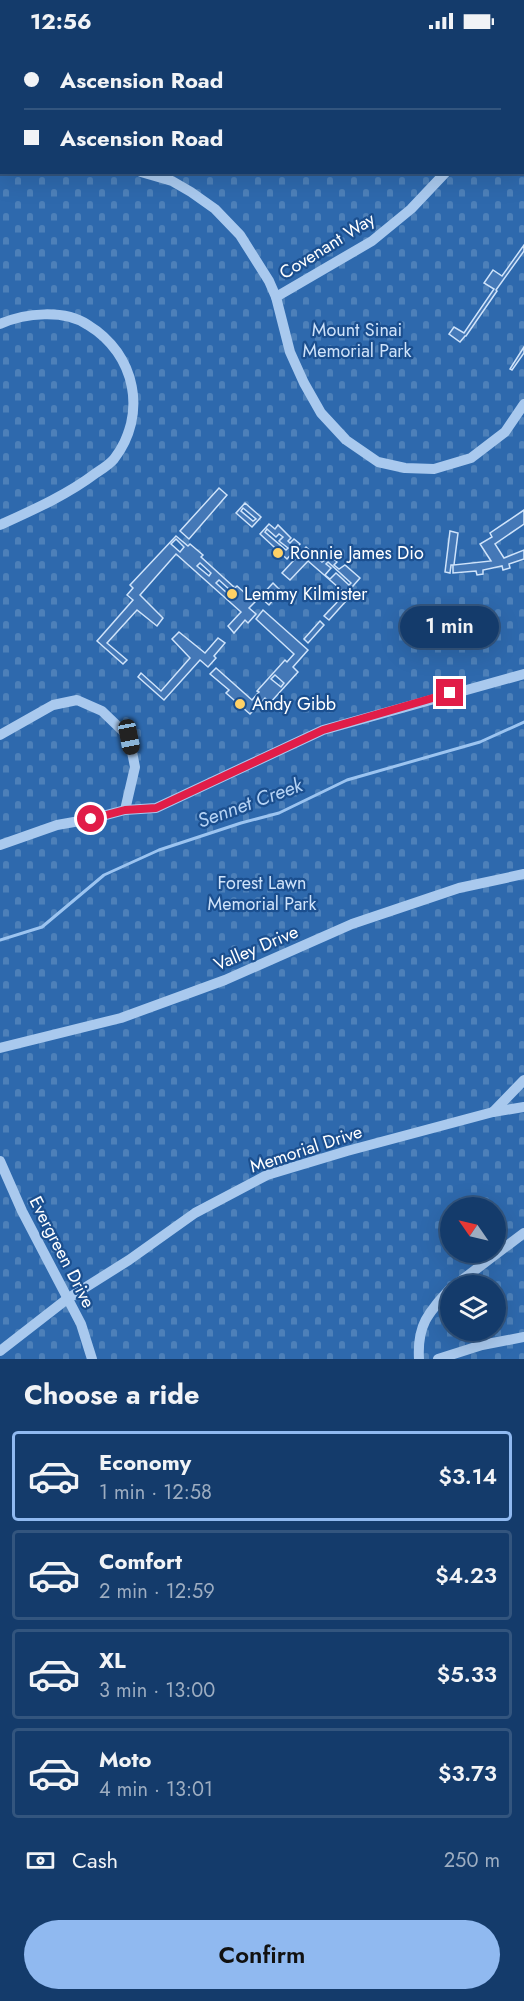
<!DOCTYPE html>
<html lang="en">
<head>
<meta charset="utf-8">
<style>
	:root { --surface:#143b6b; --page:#214673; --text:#f1f3f6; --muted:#9dadc1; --line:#33557e; --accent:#90b9f0 }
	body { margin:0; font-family:Jost,sans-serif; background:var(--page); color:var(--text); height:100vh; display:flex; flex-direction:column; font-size:22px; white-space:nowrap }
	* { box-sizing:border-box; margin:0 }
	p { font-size:20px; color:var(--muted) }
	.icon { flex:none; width:33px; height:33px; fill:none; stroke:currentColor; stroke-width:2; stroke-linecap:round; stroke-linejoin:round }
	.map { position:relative; height:1317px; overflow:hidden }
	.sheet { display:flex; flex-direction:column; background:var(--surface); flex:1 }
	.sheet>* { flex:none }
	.guide { position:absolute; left:0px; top:0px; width:525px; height:132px; box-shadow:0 6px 24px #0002,0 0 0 2px var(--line); display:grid; align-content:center; height:132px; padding:0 24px; background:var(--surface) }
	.needle { width:39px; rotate:304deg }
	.controls { position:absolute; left:440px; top:1155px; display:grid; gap:12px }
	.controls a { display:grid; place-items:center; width:66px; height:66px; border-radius:50%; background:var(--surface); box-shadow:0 6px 24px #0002,0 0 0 2px var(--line); font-size:30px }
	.end { position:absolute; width:27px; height:27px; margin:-14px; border:8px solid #e11d48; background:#fff; box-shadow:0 0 0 3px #fff }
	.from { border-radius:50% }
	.bubble { position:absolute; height:42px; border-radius:21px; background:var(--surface); box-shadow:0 6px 24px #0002,0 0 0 2px var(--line); font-size:20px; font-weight:600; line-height:42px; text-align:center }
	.car { position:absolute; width:18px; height:36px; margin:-18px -9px; border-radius:8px; box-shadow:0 0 4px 2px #0007; background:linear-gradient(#222 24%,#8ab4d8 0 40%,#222 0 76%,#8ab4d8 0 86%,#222 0) }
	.guide b { display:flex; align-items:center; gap:21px; height:57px; font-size:22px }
	.guide b+b { border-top:2px solid var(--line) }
	.guide i { width:15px; height:15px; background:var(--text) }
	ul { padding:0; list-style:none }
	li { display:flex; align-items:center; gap:18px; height:90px; margin:0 12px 9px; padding:0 12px; border:3px solid var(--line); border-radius:6px }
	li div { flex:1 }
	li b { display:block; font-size:22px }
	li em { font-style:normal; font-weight:600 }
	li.current { border-color:var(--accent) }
	li>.icon { width:54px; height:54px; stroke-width:1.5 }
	h2 { padding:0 24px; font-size:27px; line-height:72px }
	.pay { display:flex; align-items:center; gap:15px; height:66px; padding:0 24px; font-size:22px }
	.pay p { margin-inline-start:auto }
	.button { display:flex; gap:12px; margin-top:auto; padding:12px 24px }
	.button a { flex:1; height:69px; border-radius:36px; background:var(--accent); color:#111; font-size:24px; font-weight:600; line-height:69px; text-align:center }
	.status { display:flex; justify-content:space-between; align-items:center; height:42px; padding:0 30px; background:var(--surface); direction:ltr }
	.status svg { height:16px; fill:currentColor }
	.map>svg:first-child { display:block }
	.cemetery { fill:url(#cemetery-stones); fill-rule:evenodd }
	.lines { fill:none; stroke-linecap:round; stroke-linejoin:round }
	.stream { stroke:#9cc4f0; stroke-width:3 }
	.building { fill:#4478b7; stroke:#cfe3fa; stroke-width:1.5; fill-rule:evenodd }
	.minor { stroke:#a9c9ee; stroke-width:10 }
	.route { stroke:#e11d48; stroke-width:8 }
	.poi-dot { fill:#ffd166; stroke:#1b4f8f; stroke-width:2 }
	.labels { text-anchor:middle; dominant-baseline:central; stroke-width:4.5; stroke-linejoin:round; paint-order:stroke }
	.street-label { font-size:18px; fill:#fff; stroke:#1b4f8f }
	.park-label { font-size:18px; fill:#cfe3fa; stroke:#1b4f8f }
	.poi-label { font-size:18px; fill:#fff; stroke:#1b4f8f; text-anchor:start }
	.water-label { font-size:20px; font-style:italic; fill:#b5d3f5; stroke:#1b4f8f }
</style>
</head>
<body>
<div class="status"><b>12:56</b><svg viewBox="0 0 49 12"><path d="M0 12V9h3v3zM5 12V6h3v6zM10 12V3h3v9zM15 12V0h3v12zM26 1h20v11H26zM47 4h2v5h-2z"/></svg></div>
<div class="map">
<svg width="524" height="1317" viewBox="0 0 524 1317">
	<defs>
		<pattern id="cemetery-stones" width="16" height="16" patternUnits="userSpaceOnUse" patternTransform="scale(1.5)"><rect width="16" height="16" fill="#2e69ad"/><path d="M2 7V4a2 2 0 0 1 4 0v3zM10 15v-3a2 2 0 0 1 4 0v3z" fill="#4d80b9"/></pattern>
	</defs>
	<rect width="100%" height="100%" fill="#1b4f8f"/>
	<path class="cemetery" d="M 149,0 L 524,0 L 524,1317 L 0,1317 L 0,78 L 1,77 L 2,130 L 524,130 L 524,2 L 146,1 ZM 450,1166 L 495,1166 L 495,1210 L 450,1210 ZM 450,1244 L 495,1244 L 495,1288 L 450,1288 Z"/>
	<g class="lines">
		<path class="stream" d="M 0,898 L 42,885 L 104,833 L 159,808 L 241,781 L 279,771 L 347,738 L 480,700 L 524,680"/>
	</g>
	<g class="building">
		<path d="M 524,203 L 524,209 L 496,248 L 497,249 L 466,294 L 465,294 L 460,300 L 449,292 L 454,285 L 464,291 L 494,247 L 484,241 L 493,228 L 502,234 Z"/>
		<path d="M 524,305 L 524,311 L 512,328 L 510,327 Z"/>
		<path d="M 219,446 L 227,453 L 189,497 L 180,489 Z"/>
		<path d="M 245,461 L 261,475 L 252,485 L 236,471 ZM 243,466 L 256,477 L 253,479 L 241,469 Z"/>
		<path d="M 524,468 L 524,482 L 495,502 L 504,516 L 524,508 L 524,517 L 509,522 L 510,526 L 503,528 L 502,524 L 483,528 L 483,532 L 477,533 L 476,529 L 453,531 L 453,523 L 451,523 L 450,531 L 445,530 L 450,489 L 458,491 L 454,523 L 491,519 L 480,502 L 492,495 L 490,491 Z"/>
		<path d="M 269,482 L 275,487 L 278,483 L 291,496 L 288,499 L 290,501 L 294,497 L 300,502 L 287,517 L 260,492 ZM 267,487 L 276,495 L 279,492 L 283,495 L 279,499 L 288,506 L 286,508 L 265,490 Z"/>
		<path d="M 176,494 L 188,504 L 190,502 L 203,513 L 201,515 L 235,546 L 237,544 L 255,560 L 249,566 L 256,572 L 248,581 L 245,578 L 234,591 L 228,584 L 241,570 L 176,512 L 140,553 L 163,576 L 157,584 L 137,568 L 107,601 L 127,618 L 123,622 L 97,599 L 133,558 L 127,553 L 133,546 L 130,543 ZM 176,497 L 184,505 L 180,510 L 171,502 ZM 200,521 L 211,531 L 209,534 L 197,524 ZM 219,538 L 230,548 L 227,551 L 216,541 Z"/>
		<path d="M 306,505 L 322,520 L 331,514 L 337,520 L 334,523 L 339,527 L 345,523 L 360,536 L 346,552 L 308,519 L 290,538 L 282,531 ZM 328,520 L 351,541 L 349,543 L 336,531 L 330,537 L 325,533 L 331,526 L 326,522 Z"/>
		<path d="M 273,541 L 281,549 L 269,563 L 260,555 Z"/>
		<path d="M 342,555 L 346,559 L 329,578 L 324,574 Z"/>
		<path d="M 263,568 L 308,608 L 293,625 L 298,630 L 270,661 L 265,656 L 250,672 L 226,651 L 229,648 L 210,632 L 216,626 L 252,658 L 259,650 L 257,649 L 285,618 L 287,620 L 294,612 L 256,577 ZM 275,633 L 284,641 L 281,645 L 271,637 Z"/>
		<path d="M 320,579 L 324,583 L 308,601 L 304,597 Z"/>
		<path d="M 179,590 L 205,611 L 218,596 L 225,601 L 214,614 L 216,616 L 208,625 L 200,618 L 164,658 L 138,635 L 141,631 L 161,649 L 190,616 L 172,597 Z"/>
	</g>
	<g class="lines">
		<g class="minor">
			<path d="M 97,2 L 100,0"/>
			<path d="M 282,2 L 284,0"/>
			<path d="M 524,9 L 524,8"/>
			<path d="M 0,46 L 2,46"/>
			<path d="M 141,130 L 172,139 L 191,150 L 215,167 L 240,193 L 269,239 L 276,255 L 290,310 L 304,341 L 321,371 L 346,398 L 378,420 L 405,426 L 434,427 L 471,416 L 505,390 L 524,362"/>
			<path d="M 276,255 L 372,199 L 411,167 L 446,130"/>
			<path d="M 0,282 C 25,271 64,267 88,283 C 136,312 148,373 114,417 C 109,423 102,427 96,431 C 67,453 33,468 0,483"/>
			<path d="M 0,693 L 53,663 L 77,658 L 102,669 L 129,695 L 135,725 L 125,768"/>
			<path d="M 0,803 L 57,783 L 91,777 L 125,768 L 156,766 L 323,688 L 524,632"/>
			<path d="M 0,1006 L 121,976 L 225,938 L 352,882 L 459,846 L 524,832"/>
			<path d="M 493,1070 L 524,1038"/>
			<path d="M 0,1119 L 22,1169 L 81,1282 L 92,1317"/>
			<path d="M 454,1244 L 524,1191"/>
			<path d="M 0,1309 L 67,1257 L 129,1218 L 195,1171 L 267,1133 L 347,1109 L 493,1070 L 524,1065"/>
			<path d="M 419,1317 C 417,1283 428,1271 450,1247"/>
			<path d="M 438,1317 L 482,1303 L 524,1295"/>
		</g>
	</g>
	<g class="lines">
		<path class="route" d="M 91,777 L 125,768 L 156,766 L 323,688 L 450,651"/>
	</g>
	<g class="poi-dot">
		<circle cx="278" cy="511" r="6"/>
		<circle cx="232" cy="552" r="6"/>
		<circle cx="240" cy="662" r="6"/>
	</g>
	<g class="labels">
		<g class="street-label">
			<text transform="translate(327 204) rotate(-32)">Covenant Way</text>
			<text transform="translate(256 906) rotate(-23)">Valley Drive</text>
			<text transform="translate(306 1107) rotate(-18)">Memorial Drive</text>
			<text transform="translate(62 1210) rotate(63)">Evergreen Drive</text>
		</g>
		<g class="park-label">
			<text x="357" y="288">Mount Sinai<tspan x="357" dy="21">Memorial Park</tspan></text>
			<text x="262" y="841">Forest Lawn<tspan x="262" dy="21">Memorial Park</tspan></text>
		</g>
		<g class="poi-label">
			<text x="290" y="511">Ronnie James Dio</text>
			<text x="244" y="552">Lemmy Kilmister</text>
			<text x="252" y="662">Andy Gibb</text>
		</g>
		<g class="water-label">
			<text transform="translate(250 761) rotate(-20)">Sennet Creek</text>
		</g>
	</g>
</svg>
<div class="controls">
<a><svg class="needle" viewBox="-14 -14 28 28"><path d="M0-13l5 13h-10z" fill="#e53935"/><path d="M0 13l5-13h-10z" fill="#9dadc1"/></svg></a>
<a><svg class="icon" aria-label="layers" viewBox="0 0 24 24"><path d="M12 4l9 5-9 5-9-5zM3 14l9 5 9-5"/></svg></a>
</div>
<i class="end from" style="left:91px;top:777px"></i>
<i class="end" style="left:450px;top:651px"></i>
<div class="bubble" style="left:400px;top:564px;width:99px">1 min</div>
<i class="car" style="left:129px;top:695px;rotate:169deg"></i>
<div class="guide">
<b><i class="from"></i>Ascension Road</b>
<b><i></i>Ascension Road</b>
</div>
</div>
<section class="sheet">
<h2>Choose a ride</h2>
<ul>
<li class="current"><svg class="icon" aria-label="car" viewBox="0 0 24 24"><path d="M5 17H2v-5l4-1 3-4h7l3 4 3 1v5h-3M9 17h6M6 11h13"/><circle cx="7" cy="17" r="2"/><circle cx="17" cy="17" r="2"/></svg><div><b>Economy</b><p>1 min · 12:58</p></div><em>$3.14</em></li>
<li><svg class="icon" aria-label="car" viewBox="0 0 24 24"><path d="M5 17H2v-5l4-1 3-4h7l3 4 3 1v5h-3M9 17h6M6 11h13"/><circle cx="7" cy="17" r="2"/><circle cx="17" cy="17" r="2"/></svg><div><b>Comfort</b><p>2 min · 12:59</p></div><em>$4.23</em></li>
<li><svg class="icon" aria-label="car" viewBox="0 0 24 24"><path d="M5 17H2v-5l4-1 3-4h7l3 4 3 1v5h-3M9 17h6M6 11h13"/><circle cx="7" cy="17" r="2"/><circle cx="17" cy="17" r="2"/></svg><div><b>XL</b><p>3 min · 13:00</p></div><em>$5.33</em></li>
<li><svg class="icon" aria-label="car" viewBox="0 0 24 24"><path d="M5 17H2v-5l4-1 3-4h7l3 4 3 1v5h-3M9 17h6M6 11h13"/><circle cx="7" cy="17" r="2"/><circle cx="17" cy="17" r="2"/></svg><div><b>Moto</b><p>4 min · 13:01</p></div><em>$3.73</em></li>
</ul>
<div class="pay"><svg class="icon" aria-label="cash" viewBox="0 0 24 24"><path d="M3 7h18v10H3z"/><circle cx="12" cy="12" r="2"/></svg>Cash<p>250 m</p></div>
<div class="button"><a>Confirm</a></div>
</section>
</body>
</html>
